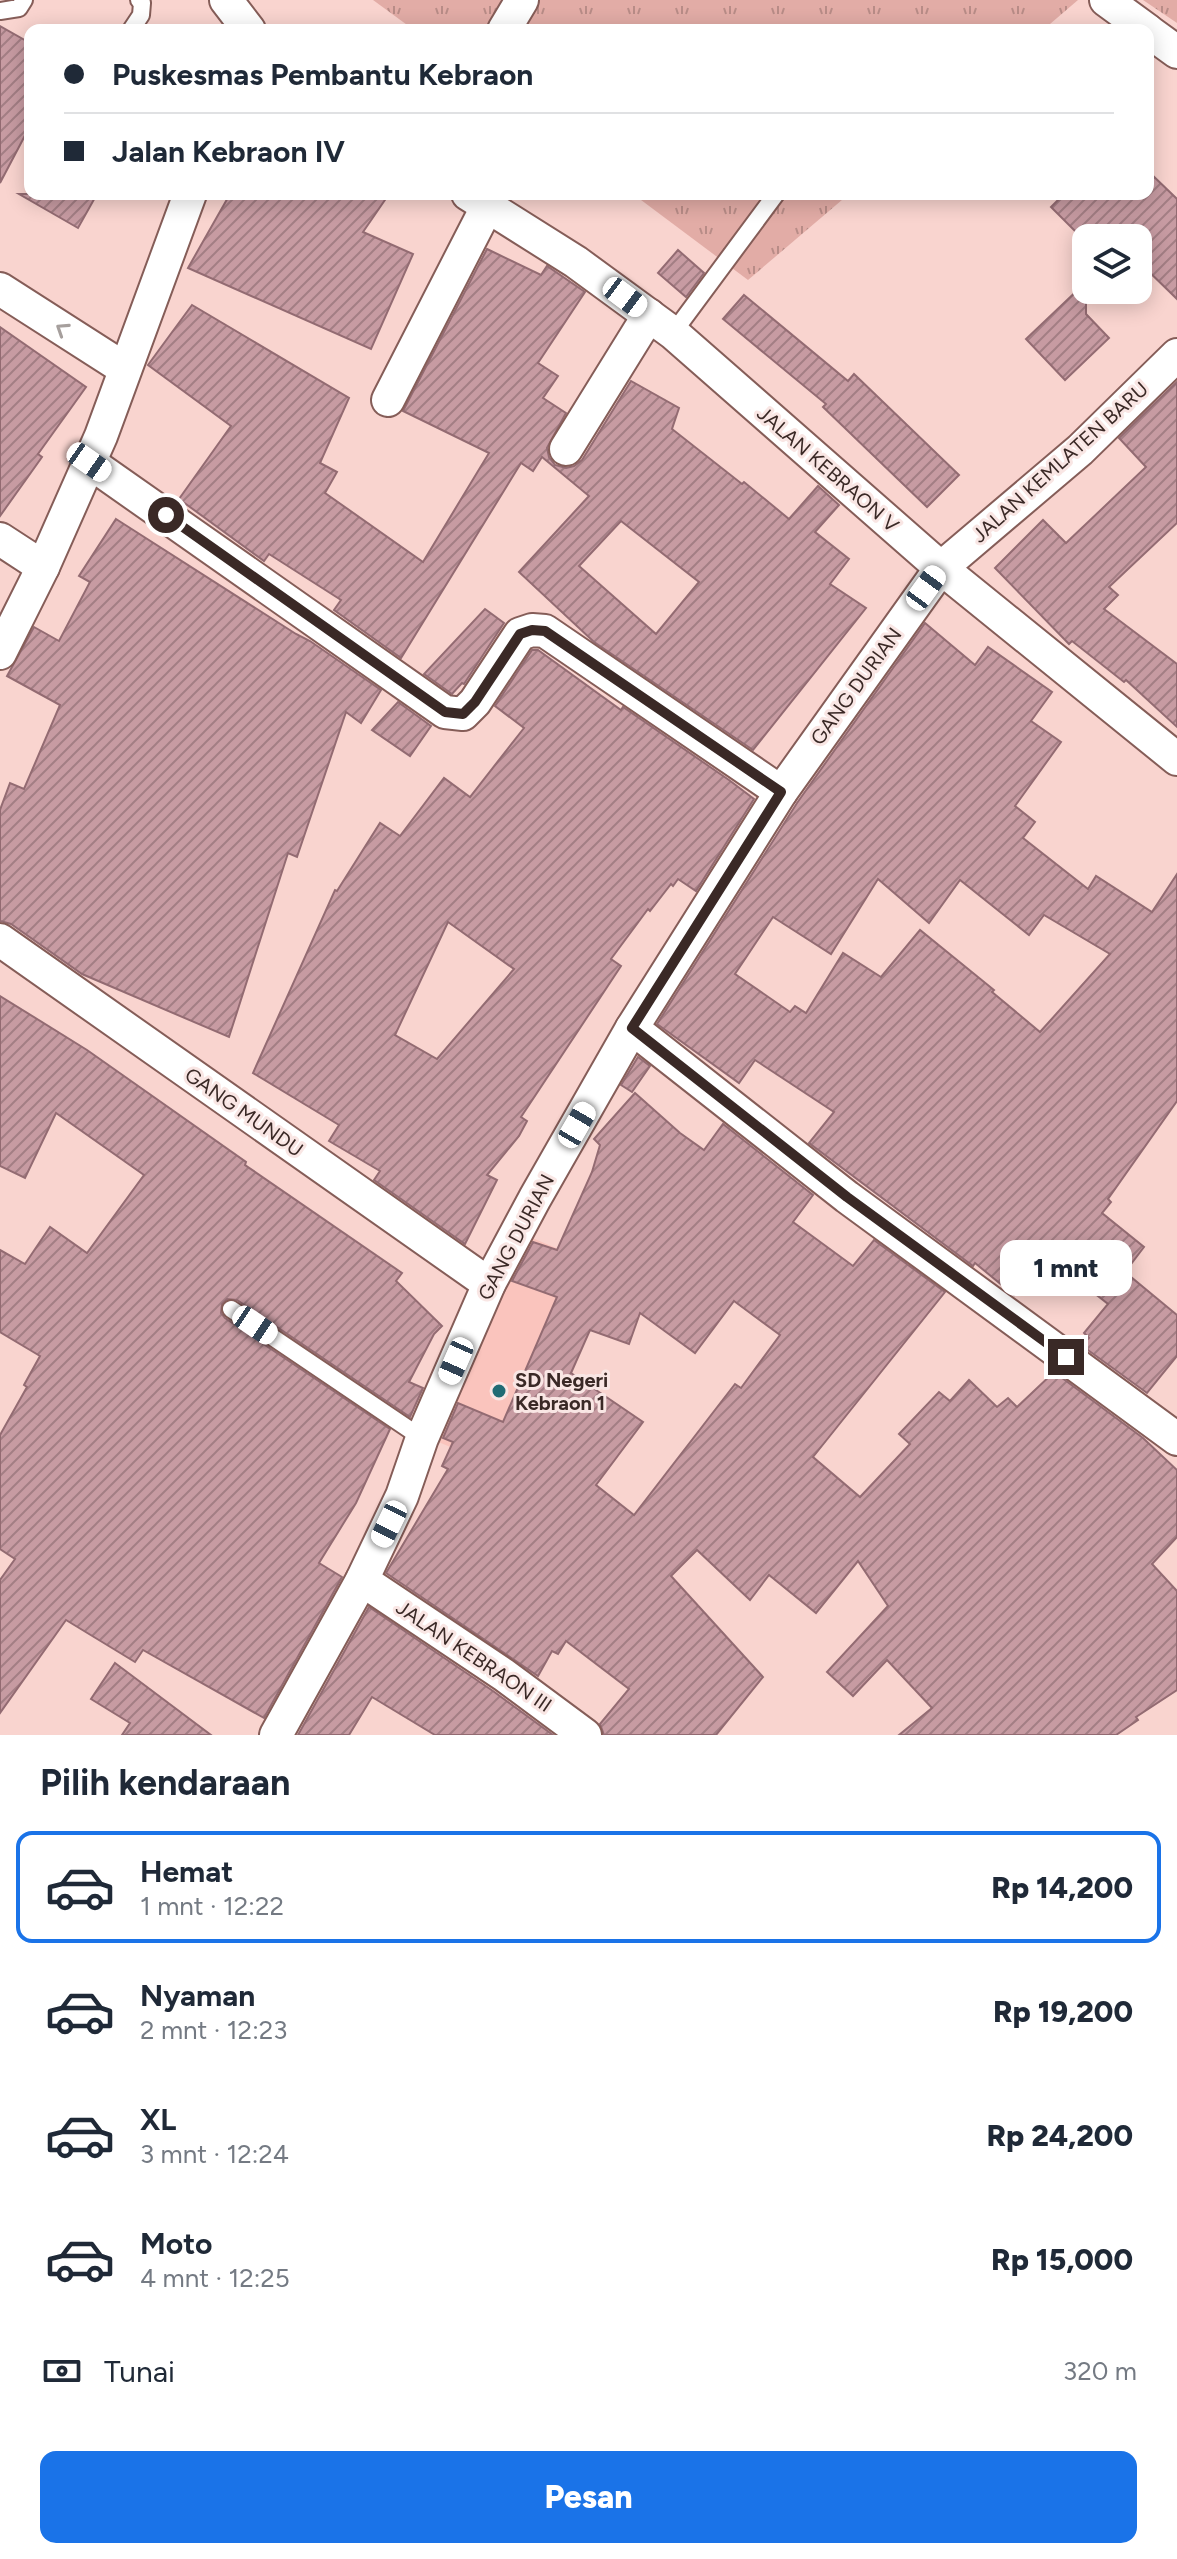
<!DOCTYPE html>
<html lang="id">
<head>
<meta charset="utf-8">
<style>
	:root { --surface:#fff; --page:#f2f2f3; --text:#1f2937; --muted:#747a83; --line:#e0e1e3; --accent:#1a73e8 }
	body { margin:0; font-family:Figtree,sans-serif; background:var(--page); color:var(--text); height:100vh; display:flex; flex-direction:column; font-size:30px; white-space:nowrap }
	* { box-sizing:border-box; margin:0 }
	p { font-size:26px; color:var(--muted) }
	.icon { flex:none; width:44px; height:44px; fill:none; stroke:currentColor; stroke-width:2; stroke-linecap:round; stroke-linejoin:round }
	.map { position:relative; height:1735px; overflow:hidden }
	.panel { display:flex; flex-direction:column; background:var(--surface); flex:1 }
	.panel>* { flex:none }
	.hud { position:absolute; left:24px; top:24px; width:1130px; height:176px; border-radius:16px; box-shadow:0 4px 20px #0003; display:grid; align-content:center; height:176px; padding:0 40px; background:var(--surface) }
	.fabs { position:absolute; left:1072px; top:224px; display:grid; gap:16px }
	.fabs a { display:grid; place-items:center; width:80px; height:80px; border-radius:16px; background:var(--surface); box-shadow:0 4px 20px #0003; font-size:40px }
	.end { position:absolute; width:36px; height:36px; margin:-18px; border:10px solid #3a2926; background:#fff; box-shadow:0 0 0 4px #fff }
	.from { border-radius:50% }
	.bubble { position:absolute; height:56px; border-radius:16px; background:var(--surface); box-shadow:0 4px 20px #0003; font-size:26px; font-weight:800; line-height:56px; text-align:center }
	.car { position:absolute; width:24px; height:48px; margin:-24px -12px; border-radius:10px; box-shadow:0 0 6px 2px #0007; background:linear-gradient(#fff 24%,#345 0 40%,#fff 0 76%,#345 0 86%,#fff 0) }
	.hud b { display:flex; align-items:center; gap:28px; height:76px; font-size:30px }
	.hud b+b { border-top:2px solid var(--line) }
	.hud i { width:20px; height:20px; background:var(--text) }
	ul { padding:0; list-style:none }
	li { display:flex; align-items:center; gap:24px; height:112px; margin:0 16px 12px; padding:0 24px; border:4px solid transparent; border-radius:16px }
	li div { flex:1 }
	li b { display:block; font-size:30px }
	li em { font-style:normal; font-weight:800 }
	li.current { border-color:var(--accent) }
	li>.icon { width:72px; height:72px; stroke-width:1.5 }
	h2 { padding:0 40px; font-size:36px; line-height:96px }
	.pay { display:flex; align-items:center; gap:20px; height:88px; padding:0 40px; font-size:30px }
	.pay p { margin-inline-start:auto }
	.primary-button { display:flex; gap:16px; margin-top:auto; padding:16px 40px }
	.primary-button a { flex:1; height:92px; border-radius:16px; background:var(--accent); color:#fff; font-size:32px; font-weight:800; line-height:92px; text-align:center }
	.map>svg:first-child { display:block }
	.built { fill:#fac4bd }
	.grass { fill:url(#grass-tufts) }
	.building { fill:url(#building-hatch); stroke:#936b72; stroke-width:2; fill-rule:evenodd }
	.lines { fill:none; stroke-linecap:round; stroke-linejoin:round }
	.lane-casing { stroke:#855d58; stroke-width:20 }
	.street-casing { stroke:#855d58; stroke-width:36 }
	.lane { stroke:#fff; stroke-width:16 }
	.street { stroke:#fff; stroke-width:32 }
	.oneway { stroke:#a69f9d }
	.route { stroke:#3a2926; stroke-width:10 }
	.poi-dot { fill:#206b74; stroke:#f9e6e4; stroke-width:3 }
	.labels { text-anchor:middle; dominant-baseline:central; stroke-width:6; stroke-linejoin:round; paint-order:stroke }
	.street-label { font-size:20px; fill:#3a2926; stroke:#f9e6e4 }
	.poi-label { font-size:20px; font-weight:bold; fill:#3a2926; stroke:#f9e6e4; text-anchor:start }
</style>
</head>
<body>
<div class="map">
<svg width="1177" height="1735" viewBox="0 0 1177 1735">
	<defs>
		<pattern id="grass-tufts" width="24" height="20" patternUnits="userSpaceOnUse" patternTransform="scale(2)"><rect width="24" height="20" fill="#e2aca6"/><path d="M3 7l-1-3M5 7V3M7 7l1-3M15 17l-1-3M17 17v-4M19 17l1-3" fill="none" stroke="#b88c87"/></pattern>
		<pattern id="building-hatch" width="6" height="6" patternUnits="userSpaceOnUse" patternTransform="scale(2)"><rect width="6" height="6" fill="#c79ba2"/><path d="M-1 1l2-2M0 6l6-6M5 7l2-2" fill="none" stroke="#a37e84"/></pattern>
	</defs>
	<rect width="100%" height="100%" fill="#f9d4cf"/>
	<path class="built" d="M 506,1227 L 613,1272 L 529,1480 L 417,1433 Z"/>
	<g class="grass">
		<path d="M 373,0 L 1078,0 L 1043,30 L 414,30 Z"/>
		<path d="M 1143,0 L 1177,0 L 1177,23 Z"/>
		<path d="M 633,194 L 849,194 L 748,280 Z"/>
	</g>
	<g class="building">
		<path d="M 0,26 L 30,43 L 30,126 L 0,183 Z"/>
		<path d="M 1148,171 L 1177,199 L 1177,299 L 1138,261 L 1138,238 L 1082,238 L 1051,207 L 1064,194 L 1148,194 Z"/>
		<path d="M 19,194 L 97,194 L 78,228 Z"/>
		<path d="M 230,194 L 389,194 L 363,232 L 413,254 L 371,349 L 188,268 Z"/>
		<path d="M 487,249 L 541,275 L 547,266 L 585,292 L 538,363 L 558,376 L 543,398 L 566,413 L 547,448 L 549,457 L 555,465 L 566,468 L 574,466 L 582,460 L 631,381 L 679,408 L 672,429 L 742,484 L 744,482 L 789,519 L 818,486 L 839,505 L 815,532 L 849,559 L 830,584 L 866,608 L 753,750 L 594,642 L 519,572 L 589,496 L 542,457 L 533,471 L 521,463 L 401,658 L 334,610 L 341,600 L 269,554 L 264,561 L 179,499 L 231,426 L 148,365 L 192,305 L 349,398 L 320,463 L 337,472 L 325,493 L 423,562 L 489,453 L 403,411 ZM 621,521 L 699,582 L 656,634 L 579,566 Z"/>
		<path d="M 678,250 L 704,273 L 686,297 L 658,273 Z"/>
		<path d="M 1086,282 L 1086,314 L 1109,338 L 1065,380 L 1026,339 Z"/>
		<path d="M 744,295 L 848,381 L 854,374 L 959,475 L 927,507 L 823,407 L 826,404 L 723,319 Z"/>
		<path d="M 0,327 L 86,387 L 38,454 L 42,457 L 0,516 Z"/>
		<path d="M 1177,382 L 1177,523 L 1109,587 L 1118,595 L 1104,609 L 1177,664 L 1177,727 L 1126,680 L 1124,682 L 1072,641 L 1069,644 L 995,568 L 1043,520 L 1066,543 L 1146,467 L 1119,438 Z"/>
		<path d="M 116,519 L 296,634 L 310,641 L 381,690 L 361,723 L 346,712 L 297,857 L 288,853 L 229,1037 L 82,974 L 11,924 L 0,921 L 0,810 L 10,783 L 24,789 L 60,705 L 7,676 L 34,627 L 59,641 L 90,582 L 79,576 Z"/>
		<path d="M 485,609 L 504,623 L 464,684 L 462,683 L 452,694 L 424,674 Z"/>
		<path d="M 925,623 L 975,665 L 988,647 L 1052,692 L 1031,721 L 1061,742 L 1015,806 L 1035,822 L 1023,838 L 1088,889 L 1096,876 L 1152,912 L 1177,874 L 1177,1101 L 1108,1199 L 1111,1202 L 1102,1213 L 1144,1247 L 1125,1272 L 1177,1315 L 1177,1356 L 1147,1393 L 1081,1345 L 1089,1338 L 1084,1333 L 1108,1304 L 1047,1256 L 1014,1295 L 975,1263 L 973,1266 L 809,1143 L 834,1112 L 755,1060 L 739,1083 L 657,1024 L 797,803 ZM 878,879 L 929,923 L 960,880 L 1029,935 L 1044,915 L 1110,954 L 1040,1032 L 992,992 L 994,990 L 920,930 L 881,977 L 843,953 L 806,1013 L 795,1006 L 790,1012 L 735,974 L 773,917 L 831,954 Z"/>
		<path d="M 532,650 L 538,650 L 621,710 L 623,707 L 729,780 L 754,799 L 696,891 L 678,879 L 673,886 L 671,884 L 650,911 L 648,909 L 611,959 L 621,966 L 521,1117 L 527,1121 L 519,1136 L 487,1175 L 497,1180 L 465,1244 L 374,1180 L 380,1171 L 329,1141 L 339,1125 L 253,1073 L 335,890 L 337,891 L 380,823 L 400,836 L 444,778 L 470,797 L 524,728 L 495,706 ZM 448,922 L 514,969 L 437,1059 L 395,1035 Z"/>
		<path d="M 398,702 L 431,726 L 410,756 L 372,730 Z"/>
		<path d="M 0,996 L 87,1050 L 246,1162 L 245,1165 L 402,1273 L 396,1281 L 442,1326 L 434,1334 L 409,1382 L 423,1388 L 410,1417 L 237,1300 L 227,1299 L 222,1304 L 221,1313 L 225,1318 L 390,1429 L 356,1503 L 319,1563 L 342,1577 L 264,1718 L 143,1650 L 135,1662 L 66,1620 L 0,1713 L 0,1580 L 15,1559 L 0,1549 L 0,1435 L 27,1387 L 24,1385 L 40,1356 L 0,1332 L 0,1250 L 25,1264 L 50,1227 L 87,1253 L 144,1175 L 56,1113 L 25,1178 L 0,1166 Z"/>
		<path d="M 638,1057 L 650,1066 L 632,1092 L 621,1085 Z"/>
		<path d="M 635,1093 L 680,1133 L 704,1150 L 723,1124 L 813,1195 L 793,1222 L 853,1266 L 874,1240 L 945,1292 L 813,1457 L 860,1497 L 910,1444 L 899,1434 L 939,1392 L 950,1401 L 969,1380 L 997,1407 L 1008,1398 L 1017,1407 L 1054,1372 L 1143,1438 L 1177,1470 L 1177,1537 L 1152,1564 L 1177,1591 L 1177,1690 L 1136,1717 L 1138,1720 L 1116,1735 L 899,1735 L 932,1708 L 887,1660 L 853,1696 L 827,1672 L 888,1606 L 858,1561 L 816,1613 L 769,1575 L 750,1600 L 697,1550 L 671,1576 L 763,1677 L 716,1735 L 604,1735 L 600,1724 L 629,1689 L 566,1641 L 558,1654 L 552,1651 L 538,1676 L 386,1573 L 448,1469 L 442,1466 L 453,1442 L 443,1438 L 458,1403 L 503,1422 L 557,1297 L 512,1281 L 533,1242 L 557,1250 L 592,1172 L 600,1145 L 594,1139 ZM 734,1301 L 780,1335 L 741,1388 L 735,1384 L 634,1515 L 596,1485 L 643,1422 L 571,1373 L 590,1330 L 629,1344 L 640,1313 L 695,1353 Z"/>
		<path d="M 369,1607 L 493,1691 L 553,1735 L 435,1735 L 372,1697 L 349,1735 L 298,1735 Z"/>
		<path d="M 115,1663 L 211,1735 L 122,1735 L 130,1723 L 91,1699 Z"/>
	</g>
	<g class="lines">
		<g class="lane-casing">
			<g id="lane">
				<path d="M 0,11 L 19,8 L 24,0"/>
				<path d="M 131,30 L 141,15 L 142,3 L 139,0"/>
				<path d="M 673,333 L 776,194"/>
				<path d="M 231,1309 L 422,1438"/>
			</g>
		</g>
		<g class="street-casing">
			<g id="street">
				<path d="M 226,0 L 249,30"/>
				<path d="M 1106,0 L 1147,30"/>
				<path d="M 504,30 L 522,0"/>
				<path d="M 1148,31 L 1177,52"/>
				<path d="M 468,194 L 576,262 L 673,333 L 941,568 L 1177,759"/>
				<path d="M 0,289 L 125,369"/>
				<path d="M 388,400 L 487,207"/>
				<path d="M 566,449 L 649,315"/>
				<path d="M 89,462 L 445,712 L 463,714 L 475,702 L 520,634 L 532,630 L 545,631 L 781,792"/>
				<path d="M 0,539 L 43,567"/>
				<path d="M 0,653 L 43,567 L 101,436 L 190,194"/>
				<path d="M 0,940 L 489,1284"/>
				<path d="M 632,1028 L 847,1197 L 1177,1439"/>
				<path d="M 362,1580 L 504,1675 L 585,1735"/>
				<path d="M 276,1735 L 362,1580 L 402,1496 L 422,1438 L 489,1284 L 535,1198 L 632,1028 L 781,792 L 941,568 L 1080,450 L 1177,355"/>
			</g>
		</g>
		<use href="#lane" class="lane"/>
		<use href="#street" class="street"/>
	</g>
	<defs><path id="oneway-chevron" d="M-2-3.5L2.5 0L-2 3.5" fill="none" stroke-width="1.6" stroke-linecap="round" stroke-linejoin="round" transform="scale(2)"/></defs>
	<use class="oneway" href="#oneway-chevron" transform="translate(62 329) rotate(-147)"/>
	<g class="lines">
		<path class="route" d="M 166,515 L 445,712 L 463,714 L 475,702 L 520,634 L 532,630 L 545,631 L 781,792 L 632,1028 L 847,1197 L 1066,1357"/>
	</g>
	<circle class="poi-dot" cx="499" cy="1391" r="8"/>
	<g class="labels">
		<g class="street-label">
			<text transform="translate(1060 462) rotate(-42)">JALAN KEMLATEN BARU</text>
			<text transform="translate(828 469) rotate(41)">JALAN KEBRAON V</text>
			<text transform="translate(856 686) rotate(-54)">GANG DURIAN</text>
			<text transform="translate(244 1112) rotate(35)">GANG MUNDU</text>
			<text transform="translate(516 1237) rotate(-62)">GANG DURIAN</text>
			<text transform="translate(474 1656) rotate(34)">JALAN KEBRAON III</text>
		</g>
		<g class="poi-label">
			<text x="515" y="1380">SD Negeri<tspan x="515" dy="23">Kebraon 1</tspan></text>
		</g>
	</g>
</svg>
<div class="fabs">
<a><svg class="icon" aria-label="layers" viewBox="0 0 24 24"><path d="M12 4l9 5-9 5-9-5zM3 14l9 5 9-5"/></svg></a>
</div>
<i class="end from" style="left:166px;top:515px"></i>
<i class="end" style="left:1066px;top:1357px"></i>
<div class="bubble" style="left:1000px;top:1240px;width:132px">1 mnt</div>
<i class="car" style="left:625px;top:297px;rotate:127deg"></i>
<i class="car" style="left:89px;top:462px;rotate:125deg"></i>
<i class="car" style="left:926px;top:588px;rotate:36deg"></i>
<i class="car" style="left:577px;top:1125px;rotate:30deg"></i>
<i class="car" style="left:255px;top:1325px;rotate:124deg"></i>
<i class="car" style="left:456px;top:1361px;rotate:204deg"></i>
<i class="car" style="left:389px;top:1524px;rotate:206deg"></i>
<div class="hud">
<b><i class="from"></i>Puskesmas Pembantu Kebraon</b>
<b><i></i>Jalan Kebraon IV</b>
</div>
</div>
<section class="panel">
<h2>Pilih kendaraan</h2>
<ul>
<li class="current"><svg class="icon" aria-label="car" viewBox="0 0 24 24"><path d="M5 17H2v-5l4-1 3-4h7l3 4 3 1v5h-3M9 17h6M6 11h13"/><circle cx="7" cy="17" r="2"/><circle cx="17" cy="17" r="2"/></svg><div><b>Hemat</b><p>1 mnt · 12:22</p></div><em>Rp 14,200</em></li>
<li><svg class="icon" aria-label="car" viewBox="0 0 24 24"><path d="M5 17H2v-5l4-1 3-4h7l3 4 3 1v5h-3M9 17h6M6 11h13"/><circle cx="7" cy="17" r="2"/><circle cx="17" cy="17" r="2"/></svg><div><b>Nyaman</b><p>2 mnt · 12:23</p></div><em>Rp 19,200</em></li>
<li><svg class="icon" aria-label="car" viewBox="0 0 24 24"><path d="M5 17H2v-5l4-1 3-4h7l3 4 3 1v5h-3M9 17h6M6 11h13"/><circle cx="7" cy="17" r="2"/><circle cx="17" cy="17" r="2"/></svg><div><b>XL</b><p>3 mnt · 12:24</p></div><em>Rp 24,200</em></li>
<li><svg class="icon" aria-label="car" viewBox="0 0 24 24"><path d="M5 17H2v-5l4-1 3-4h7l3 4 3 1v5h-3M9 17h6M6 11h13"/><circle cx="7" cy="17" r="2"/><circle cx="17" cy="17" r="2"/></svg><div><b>Moto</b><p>4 mnt · 12:25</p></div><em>Rp 15,000</em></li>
</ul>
<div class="pay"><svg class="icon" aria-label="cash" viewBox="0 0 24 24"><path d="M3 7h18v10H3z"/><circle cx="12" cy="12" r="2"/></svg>Tunai<p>320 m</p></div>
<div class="primary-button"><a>Pesan</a></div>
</section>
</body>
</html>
